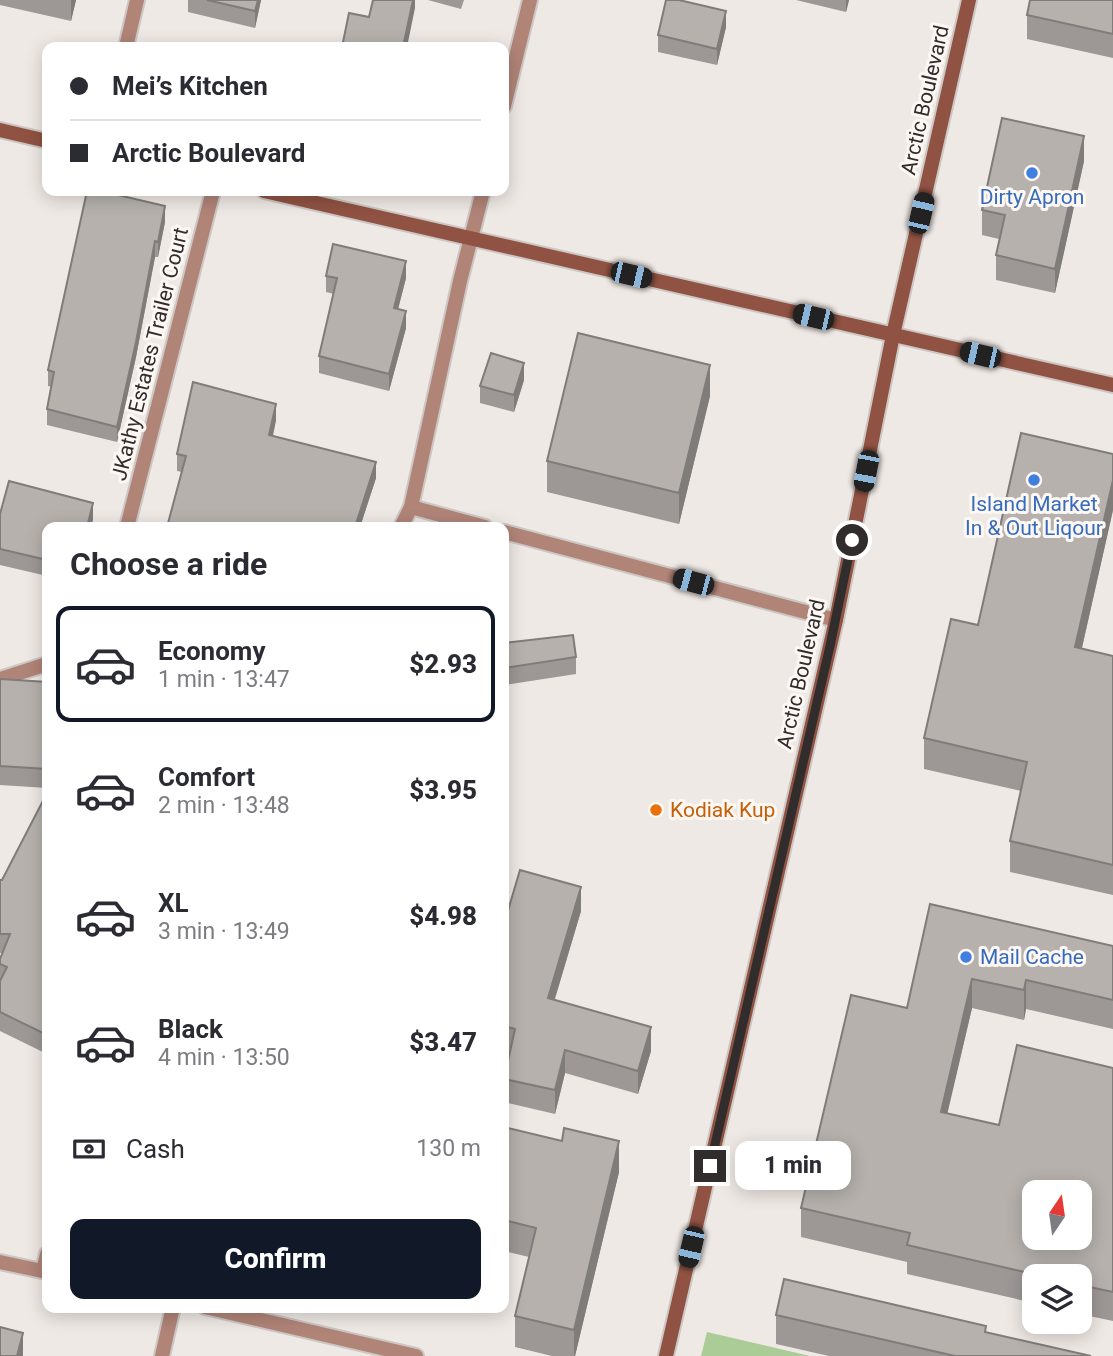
<!DOCTYPE html>
<html lang="en">
<head>
<meta charset="utf-8">
<style>
	:root { --surface:#fff; --page:#f7f7f7; --text:#2b2b33; --muted:#7c7c81; --line:#e1e1e2; --accent:#111827 }
	body { margin:0; font-family:Roboto,sans-serif; background:var(--page); color:var(--text); height:100vh; display:flex; flex-direction:column; font-size:26px; white-space:nowrap }
	* { box-sizing:border-box; margin:0 }
	p { font-size:23px; color:var(--muted) }
	.icon { flex:none; width:38px; height:38px; fill:none; stroke:currentColor; stroke-width:2; stroke-linecap:round; stroke-linejoin:round }
	.map { position:relative; flex:1; overflow:hidden }
	.details { position:absolute; left:42px; top:522px; width:467px; height:791px; display:flex; flex-direction:column; background:var(--surface); border-radius:14px; box-shadow:0 4px 18px #0003 }
	.details>* { flex:none }
	.banner { position:absolute; left:42px; top:42px; width:467px; height:154px; border-radius:14px; box-shadow:0 4px 18px #0003; display:grid; align-content:center; height:154px; padding:0 28px; background:var(--surface) }
	.needle { width:46px; rotate:13deg }
	.buttons { position:absolute; left:1022px; top:1180px; display:grid; gap:14px }
	.buttons a { display:grid; place-items:center; width:70px; height:70px; border-radius:14px; background:var(--surface); box-shadow:0 4px 18px #0003; font-size:35px }
	.end { position:absolute; width:32px; height:32px; margin:-16px; border:9px solid #302d2c; background:#fff; box-shadow:0 0 0 4px #fff }
	.from { border-radius:50% }
	.bubble { position:absolute; height:49px; border-radius:14px; background:var(--surface); box-shadow:0 4px 18px #0003; font-size:23px; font-weight:800; line-height:49px; text-align:center }
	.car { position:absolute; width:21px; height:42px; margin:-21px -10px; border-radius:9px; box-shadow:0 0 5px 2px #0007; background:linear-gradient(#222 24%,#8ab4d8 0 40%,#222 0 76%,#8ab4d8 0 86%,#222 0) }
	.banner b { display:flex; align-items:center; gap:24px; height:66px; font-size:26px }
	.banner b+b { border-top:2px solid var(--line) }
	.banner i { width:18px; height:18px; background:var(--text) }
	ul { padding:0; list-style:none }
	li { display:flex; align-items:center; gap:21px; height:116px; margin:0 14px 10px; padding:0 14px; border:4px solid transparent; border-radius:14px }
	li div { flex:1 }
	li b { display:block; font-size:26px }
	li em { font-style:normal; font-weight:800 }
	li.active { border-color:var(--accent) }
	li>.icon { width:63px; height:63px; stroke-width:1.5 }
	h2 { padding:0 28px; font-size:32px; line-height:84px }
	.pay { display:flex; align-items:center; gap:18px; height:77px; padding:0 28px; font-size:26px }
	.pay p { margin-inline-start:auto }
	.button { display:flex; gap:14px; margin-top:auto; padding:14px 28px }
	.button a { flex:1; height:80px; border-radius:14px; background:var(--accent); color:#fff; font-size:28px; font-weight:800; line-height:80px; text-align:center }
	.map>svg:first-child { display:block }
	.green { fill:#abcc97 }
	.lines { fill:none; stroke-linecap:round; stroke-linejoin:round }
	.street-casing { stroke:#cdc7c4; stroke-width:18 }
	.secondary-casing { stroke:#cdc7c4; stroke-width:18 }
	.street { stroke:#b18478; stroke-width:14 }
	.secondary { stroke:#905242; stroke-width:14 }
	.wall { fill:#9d9895 }
	.shaded-wall { fill:#7f7c79 }
	.building { fill:#b6b1ad; stroke:#7f7c79; stroke-width:2; fill-rule:evenodd }
	.route { stroke:#302d2c; stroke-width:9 }
	.shop-dot { fill:#3f7fe0; stroke:#fdf7f3; stroke-width:2.5 }
	.food-dot { fill:#e8710a; stroke:#fdf7f3; stroke-width:2.5 }
	.labels { text-anchor:middle; dominant-baseline:central; stroke-width:6; stroke-linejoin:round; paint-order:stroke }
	.street-label { font-size:21px; fill:#302d2c; stroke:#fdf7f3 }
	.shop-label { font-size:21px; fill:#366cbe; stroke:#fdf7f3 }
	.food-label { font-size:21px; fill:#c56008; stroke:#fdf7f3; text-anchor:start }
</style>
</head>
<body>
<div class="map">
<svg width="1113" height="1356" viewBox="0 0 1113 1356">
	<rect width="100%" height="100%" fill="#efe9e5"/>
	<path class="green" d="M 707,1332 L 810,1356 L 701,1356 Z"/>
	<g class="lines">
		<g class="street-casing">
			<g id="street">
				<path d="M 126,47 L 137,0"/>
				<path d="M 504,106 L 530,0"/>
				<path d="M 411,507 L 485,527"/>
				<path d="M 127,527 L 213,191"/>
				<path d="M 401,527 L 411,507 L 460,281 L 483,191"/>
				<path d="M 504,532 L 836,620"/>
				<path d="M 0,679 L 47,664"/>
				<path d="M 0,1262 L 47,1272"/>
				<path d="M 43,1271 L 47,1254"/>
				<path d="M 205,1307 L 416,1356"/>
				<path d="M 162,1356 L 173,1307"/>
			</g>
		</g>
		<g class="secondary-casing">
			<g id="secondary">
				<path d="M 0,130 L 47,141"/>
				<path d="M 264,191 L 1113,385"/>
				<path d="M 666,1356 L 836,620 L 893,335 L 969,0"/>
			</g>
		</g>
		<use href="#street" class="street"/>
		<use href="#secondary" class="secondary"/>
	</g>
	<g class="wall">
		<path d="M 0,0 L 76,0 L 71,21 L 0,5 Z"/>
		<path d="M 188,0 L 261,0 L 255,28 L 188,12 Z"/>
		<path d="M 428,0 L 464,0 L 461,9 Z"/>
		<path d="M 796,0 L 849,0 L 846,12 Z"/>
		<path d="M 1113,0 L 1113,58 L 1027,39 L 1027,15 Z"/>
		<path d="M 726,27 L 717,65 L 658,52 L 658,35 Z"/>
		<path d="M 1084,161 L 1055,293 L 996,280 L 996,255 L 999,239 L 982,235 L 982,210 Z"/>
		<path d="M 165,222 L 158,257 L 155,257 L 136,357 L 117,442 L 47,425 L 47,409 L 52,387 L 48,386 L 48,370 Z"/>
		<path d="M 326,276 L 406,278 L 398,309 L 406,328 L 389,391 L 319,373 L 319,356 L 334,294 L 326,292 Z"/>
		<path d="M 524,380 L 514,412 L 480,403 L 480,386 Z"/>
		<path d="M 710,396 L 679,524 L 547,492 L 547,461 Z"/>
		<path d="M 276,420 L 273,436 L 376,478 L 360,527 L 167,527 L 182,472 L 177,471 L 177,454 Z"/>
		<path d="M 1113,510 L 1082,648 L 1113,656 L 1113,895 L 1010,872 L 1010,841 L 1021,791 L 924,769 L 924,738 L 978,625 Z"/>
		<path d="M 0,514 L 93,520 L 47,527 L 47,576 L 0,565 Z"/>
		<path d="M 504,643 L 576,657 L 576,674 L 504,685 Z"/>
		<path d="M 0,679 L 47,682 L 47,788 L 0,785 Z"/>
		<path d="M 47,793 L 47,1054 L 0,1031 L 0,959 L 2,953 L 0,953 L 0,880 L 2,880 Z"/>
		<path d="M 930,904 L 1113,946 L 1113,1029 L 1026,1009 L 1024,1020 L 972,1008 L 947,1113 L 999,1125 L 1113,1068 L 1113,1321 L 1080,1314 L 1080,1276 L 1034,1276 L 1034,1303 L 907,1274 L 907,1262 L 801,1237 L 801,1208 L 907,1008 Z"/>
		<path d="M 581,911 L 555,999 L 651,1051 L 638,1094 L 565,1073 L 555,1114 L 504,1102 L 504,1078 L 510,1051 L 504,1050 L 504,924 Z"/>
		<path d="M 504,1127 L 619,1172 L 575,1356 L 552,1356 L 515,1347 L 515,1316 L 529,1257 L 504,1251 Z"/>
		<path d="M 776,1315 L 986,1332 L 1091,1356 L 829,1356 L 776,1344 Z"/>
	</g>
	<g class="shaded-wall">
		<path d="M 71,0 L 76,0 L 71,21 Z"/>
		<path d="M 258,0 L 261,0 L 255,28 L 255,11 Z"/>
		<path d="M 413,0 L 415,0 L 415,8 L 407,47 L 403,47 Z"/>
		<path d="M 846,0 L 849,0 L 846,12 Z"/>
		<path d="M 726,11 L 726,27 L 717,65 L 717,49 Z"/>
		<path d="M 1084,136 L 1084,161 L 1055,293 L 1055,269 Z"/>
		<path d="M 165,206 L 165,222 L 158,257 L 158,242 Z"/>
		<path d="M 155,241 L 155,257 L 136,357 L 117,442 L 117,427 Z"/>
		<path d="M 406,261 L 406,278 L 394,325 L 394,308 Z"/>
		<path d="M 406,311 L 406,328 L 389,391 L 389,374 Z"/>
		<path d="M 524,363 L 524,380 L 514,412 L 514,395 Z"/>
		<path d="M 710,365 L 710,396 L 679,524 L 679,493 Z"/>
		<path d="M 276,404 L 276,420 L 269,452 L 269,435 Z"/>
		<path d="M 376,462 L 376,478 L 360,527 L 355,527 Z"/>
		<path d="M 1113,480 L 1113,510 L 1075,678 L 1075,647 Z"/>
		<path d="M 93,503 L 93,520 L 91,527 L 87,527 Z"/>
		<path d="M 581,887 L 581,911 L 548,1021 L 548,998 Z"/>
		<path d="M 972,979 L 972,1008 L 941,1141 L 941,1112 Z"/>
		<path d="M 1026,980 L 1026,1009 L 1024,1020 L 1024,990 Z"/>
		<path d="M 651,1027 L 651,1051 L 638,1094 L 638,1071 Z"/>
		<path d="M 565,1050 L 565,1073 L 555,1114 L 555,1090 Z"/>
		<path d="M 619,1141 L 619,1172 L 575,1356 L 574,1356 L 574,1330 Z"/>
		<path d="M 23,1333 L 23,1356 L 17,1356 Z"/>
	</g>
	<g class="building">
		<path d="M 207,0 L 258,0 L 255,11 Z"/>
		<path d="M 373,0 L 413,0 L 403,47 L 342,47 L 349,13 L 369,17 Z"/>
		<path d="M 666,0 L 679,0 L 726,11 L 717,49 L 658,35 Z"/>
		<path d="M 1030,0 L 1113,0 L 1113,34 L 1027,15 Z"/>
		<path d="M 1002,118 L 1084,136 L 1055,269 L 996,255 L 1005,215 L 982,210 Z"/>
		<path d="M 87,191 L 101,191 L 165,206 L 158,242 L 155,241 L 136,342 L 117,427 L 47,409 L 54,372 L 48,370 Z"/>
		<path d="M 333,244 L 406,261 L 394,308 L 406,311 L 389,374 L 319,356 L 337,278 L 326,276 Z"/>
		<path d="M 578,333 L 710,365 L 679,493 L 547,461 Z"/>
		<path d="M 491,353 L 524,363 L 514,395 L 480,386 Z"/>
		<path d="M 193,382 L 276,404 L 269,435 L 376,462 L 355,527 L 167,527 L 186,456 L 177,454 Z"/>
		<path d="M 1021,433 L 1113,454 L 1113,480 L 1075,647 L 1113,656 L 1113,865 L 1010,841 L 1027,762 L 924,738 L 951,619 L 978,625 Z"/>
		<path d="M 9,481 L 93,503 L 87,527 L 47,527 L 47,560 L 0,549 L 0,514 Z"/>
		<path d="M 573,635 L 576,657 L 504,668 L 504,643 Z"/>
		<path d="M 0,679 L 47,682 L 47,769 L 0,766 Z"/>
		<path d="M 47,793 L 47,1035 L 0,1012 L 0,981 L 7,967 L 0,964 L 0,959 L 10,934 L 0,934 L 0,880 L 2,880 Z"/>
		<path d="M 520,870 L 581,887 L 548,998 L 651,1027 L 638,1071 L 565,1050 L 555,1090 L 504,1079 L 515,1029 L 504,1026 L 504,924 Z"/>
		<path d="M 930,904 L 1113,946 L 1113,1000 L 1026,980 L 1024,990 L 972,979 L 941,1112 L 999,1125 L 1017,1045 L 1113,1068 L 1113,1292 L 1080,1285 L 1080,1276 L 1042,1276 L 907,1245 L 910,1233 L 801,1208 L 851,995 L 907,1008 ZM 1034,1192 L 1080,1192 L 1080,1237 L 1034,1237 Z"/>
		<path d="M 504,1127 L 562,1141 L 564,1128 L 619,1141 L 574,1330 L 515,1316 L 536,1228 L 504,1220 Z"/>
		<path d="M 784,1279 L 986,1326 L 985,1332 L 1091,1356 L 955,1356 L 776,1315 Z"/>
		<path d="M 0,1327 L 23,1333 L 17,1356 L 0,1356 Z"/>
	</g>
	<g class="lines">
		<path class="route" d="M 710,1166 L 830,646 L 852,540"/>
	</g>
	<g class="shop-dot">
		<circle cx="1032" cy="173" r="7"/>
		<circle cx="1034" cy="480" r="7"/>
		<circle cx="966" cy="957" r="7"/>
	</g>
	<circle class="food-dot" cx="656" cy="810" r="7"/>
	<g class="labels">
		<g class="street-label">
			<text transform="translate(925 100) rotate(-77)">Arctic Boulevard</text>
			<text transform="translate(150 354) rotate(-76)">JKathy Estates Trailer Court</text>
			<text transform="translate(801 674) rotate(-77)">Arctic Boulevard</text>
		</g>
		<g class="shop-label">
			<text x="1032" y="197">Dirty Apron</text>
			<text x="1034" y="504">Island Market<tspan x="1034" dy="24">In &amp; Out Liqour</tspan></text>
			<text x="980" y="957" text-anchor="start">Mail Cache</text>
		</g>
		<g class="food-label">
			<text x="670" y="810">Kodiak Kup</text>
		</g>
	</g>
</svg>
<div class="buttons">
<a><svg class="needle" viewBox="-14 -14 28 28"><path d="M0-13l5 13h-10z" fill="#e53935"/><path d="M0 13l5-13h-10z" fill="#7c7c81"/></svg></a>
<a><svg class="icon" aria-label="layers" viewBox="0 0 24 24"><path d="M12 4l9 5-9 5-9-5zM3 14l9 5 9-5"/></svg></a>
</div>
<i class="end from" style="left:852px;top:540px"></i>
<i class="end" style="left:710px;top:1166px"></i>
<div class="bubble" style="left:735px;top:1141px;width:116px">1 min</div>
<i class="car" style="left:921px;top:213px;rotate:13deg"></i>
<i class="car" style="left:631px;top:275px;rotate:103deg"></i>
<i class="car" style="left:813px;top:317px;rotate:283deg"></i>
<i class="car" style="left:980px;top:355px;rotate:283deg"></i>
<i class="car" style="left:866px;top:471px;rotate:191deg"></i>
<i class="car" style="left:693px;top:582px;rotate:285deg"></i>
<i class="car" style="left:691px;top:1247px;rotate:193deg"></i>
<div class="banner">
<b><i class="from"></i>Mei’s Kitchen</b>
<b><i></i>Arctic Boulevard</b>
</div>
<section class="details">
<h2>Choose a ride</h2>
<ul>
<li class="active"><svg class="icon" aria-label="car" viewBox="0 0 24 24"><path d="M5 17H2v-5l4-1 3-4h7l3 4 3 1v5h-3M9 17h6M6 11h13"/><circle cx="7" cy="17" r="2"/><circle cx="17" cy="17" r="2"/></svg><div><b>Economy</b><p>1 min · 13:47</p></div><em>$2.93</em></li>
<li><svg class="icon" aria-label="car" viewBox="0 0 24 24"><path d="M5 17H2v-5l4-1 3-4h7l3 4 3 1v5h-3M9 17h6M6 11h13"/><circle cx="7" cy="17" r="2"/><circle cx="17" cy="17" r="2"/></svg><div><b>Comfort</b><p>2 min · 13:48</p></div><em>$3.95</em></li>
<li><svg class="icon" aria-label="car" viewBox="0 0 24 24"><path d="M5 17H2v-5l4-1 3-4h7l3 4 3 1v5h-3M9 17h6M6 11h13"/><circle cx="7" cy="17" r="2"/><circle cx="17" cy="17" r="2"/></svg><div><b>XL</b><p>3 min · 13:49</p></div><em>$4.98</em></li>
<li><svg class="icon" aria-label="car" viewBox="0 0 24 24"><path d="M5 17H2v-5l4-1 3-4h7l3 4 3 1v5h-3M9 17h6M6 11h13"/><circle cx="7" cy="17" r="2"/><circle cx="17" cy="17" r="2"/></svg><div><b>Black</b><p>4 min · 13:50</p></div><em>$3.47</em></li>
</ul>
<div class="pay"><svg class="icon" aria-label="cash" viewBox="0 0 24 24"><path d="M3 7h18v10H3z"/><circle cx="12" cy="12" r="2"/></svg>Cash<p>130 m</p></div>
<div class="button"><a>Confirm</a></div>
</section>
</div>
</body>
</html>
